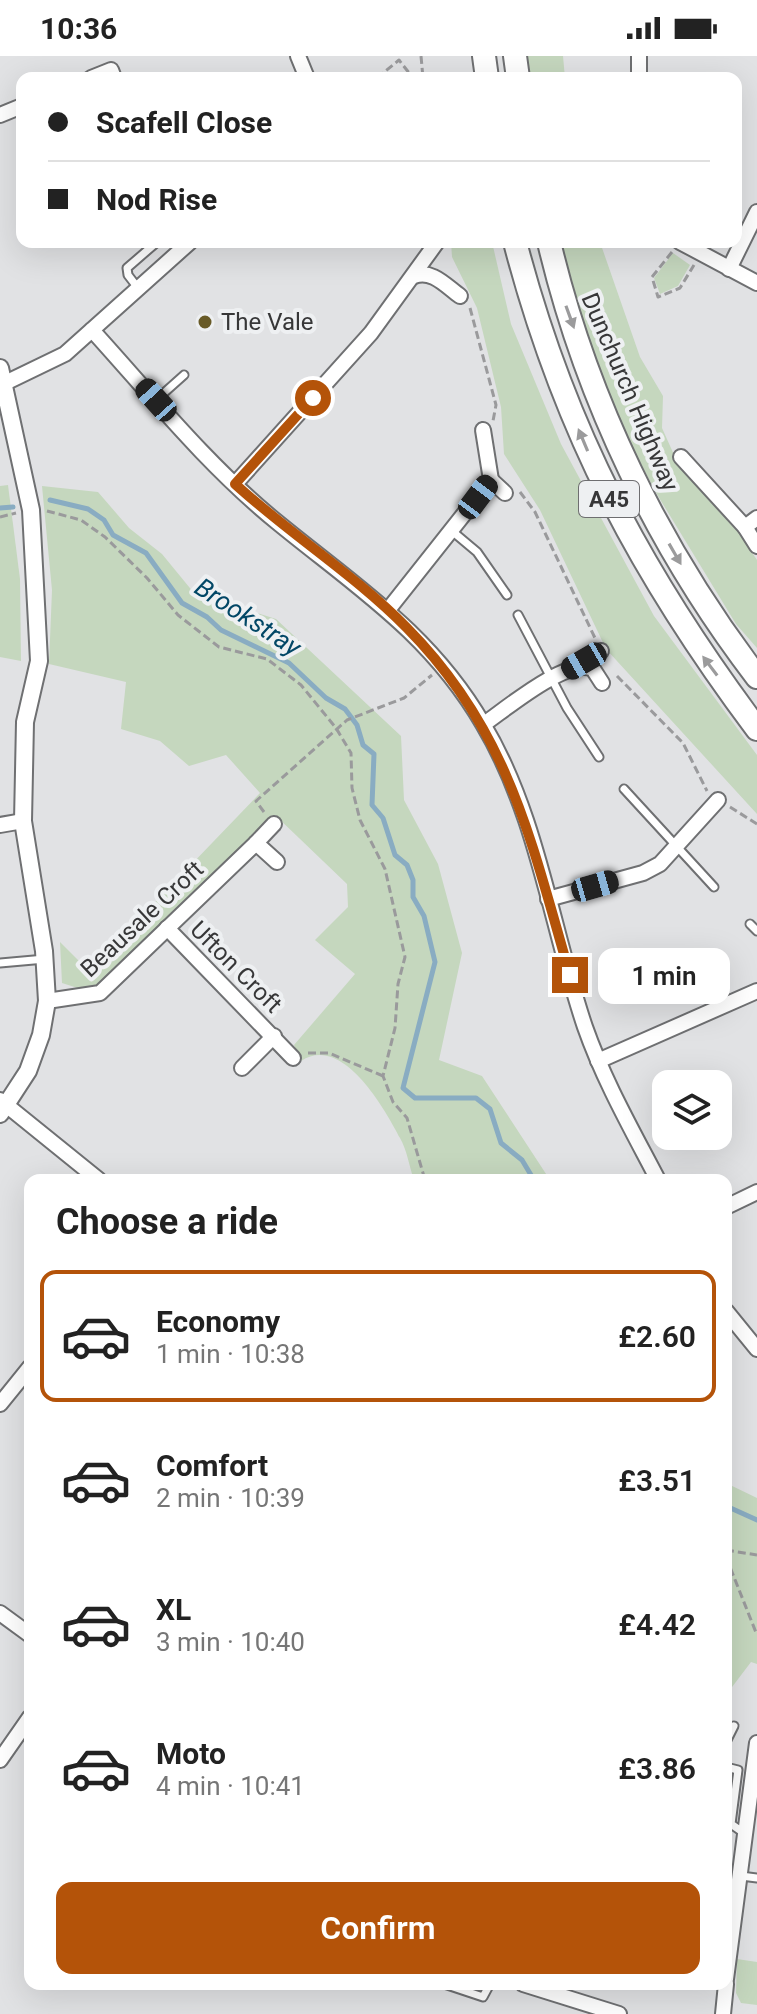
<!DOCTYPE html>
<html lang="en">
<head>
<meta charset="utf-8">
<style>
	:root { --surface:#fff; --page:#f6f6f6; --text:#222; --muted:#767676; --line:#e0e0e0; --accent:#b45309 }
	body { margin:0; font-family:Roboto,sans-serif; background:var(--page); color:var(--text); height:100vh; display:flex; flex-direction:column; font-size:30px; white-space:nowrap }
	* { box-sizing:border-box; margin:0 }
	p { font-size:26px; color:var(--muted) }
	.icon { flex:none; width:44px; height:44px; fill:none; stroke:currentColor; stroke-width:2; stroke-linecap:round; stroke-linejoin:round }
	.map { position:relative; flex:1; overflow:hidden }
	.details { position:absolute; left:24px; top:1118px; width:708px; height:816px; display:flex; flex-direction:column; background:var(--surface); border-radius:16px; box-shadow:0 8px 32px #0002 }
	.details>* { flex:none }
	.hud { position:absolute; left:16px; top:16px; width:726px; height:176px; border-radius:16px; box-shadow:0 8px 32px #0002; display:grid; align-content:center; height:176px; padding:0 32px; background:var(--surface) }
	.tools { position:absolute; left:652px; top:1014px; display:grid; gap:16px }
	.tools a { display:grid; place-items:center; width:80px; height:80px; border-radius:16px; background:var(--surface); box-shadow:0 8px 32px #0002; font-size:40px }
	.end { position:absolute; width:36px; height:36px; margin:-18px; border:10px solid #b45309; background:#fff; box-shadow:0 0 0 4px #fff }
	.from { border-radius:50% }
	.bubble { position:absolute; height:56px; border-radius:16px; background:var(--surface); box-shadow:0 8px 32px #0002; font-size:26px; font-weight:600; line-height:56px; text-align:center }
	.car { position:absolute; width:24px; height:48px; margin:-24px -12px; border-radius:10px; box-shadow:0 0 6px 2px #0007; background:linear-gradient(#222 24%,#8ab4d8 0 40%,#222 0 76%,#8ab4d8 0 86%,#222 0) }
	.hud b { display:flex; align-items:center; gap:28px; height:76px; font-size:30px }
	.hud b+b { border-top:2px solid var(--line) }
	.hud i { width:20px; height:20px; background:var(--text) }
	ul { padding:0; list-style:none }
	li { display:flex; align-items:center; gap:24px; height:132px; margin:0 16px 12px; padding:0 16px; border:4px solid transparent; border-radius:16px }
	li div { flex:1 }
	li b { display:block; font-size:30px }
	li em { font-style:normal; font-weight:600 }
	li.current { border-color:var(--accent) }
	li>.icon { width:72px; height:72px; stroke-width:1.5 }
	h2 { padding:0 32px; font-size:36px; line-height:96px }
	.cta { display:flex; gap:16px; margin-top:auto; padding:16px 32px }
	.cta a { flex:1; height:92px; border-radius:16px; background:var(--accent); color:#fff; font-size:32px; font-weight:600; line-height:92px; text-align:center }
	.status { display:flex; justify-content:space-between; align-items:center; height:56px; padding:0 40px; background:var(--surface); direction:ltr }
	.status svg { height:22px; fill:currentColor }
	.map>svg:first-child { display:block }
	.green { fill:#c5d7be }
	.lines { fill:none; stroke-linecap:round; stroke-linejoin:round }
	.stream { stroke:#89acc2; stroke-width:5 }
	.service-casing { stroke:#6f7072; stroke-width:11 }
	.minor-casing { stroke:#6f7072; stroke-width:18 }
	.tertiary-casing { stroke:#6f7072; stroke-width:20 }
	.trunk-casing { stroke:#6f7072; stroke-width:26 }
	.path { stroke:#9a9a9c; stroke-width:3; stroke-dasharray:8 4; stroke-linecap:butt }
	.service { stroke:#fff; stroke-width:7 }
	.minor { stroke:#fff; stroke-width:14 }
	.tertiary { stroke:#fff; stroke-width:16 }
	.trunk { stroke:#fff; stroke-width:22 }
	.oneway { fill:#9b9b9c }
	.route { stroke:#b45309; stroke-width:10 }
	.poi-dot { fill:#685a27; stroke:#eef0f2; stroke-width:3 }
	.labels { text-anchor:middle; dominant-baseline:central; stroke-width:8; stroke-linejoin:round; paint-order:stroke }
	.shield { fill:#eef0f2; stroke:#6e6e70; stroke-width:2 }
	.shield-label { font-size:22px; font-weight:bold; fill:#373738 }
	.poi-label { font-size:24px; fill:#373738; stroke:#eef0f2; text-anchor:start }
	.street-label { font-size:24px; fill:#373738; stroke:#eef0f2 }
	.water-label { font-size:26px; font-style:italic; fill:#024766; stroke:#eef0f2 }
</style>
</head>
<body>
<div class="status"><b>10:36</b><svg viewBox="0 0 49 12"><path d="M0 12V9h3v3zM5 12V6h3v6zM10 12V3h3v9zM15 12V0h3v12zM26 1h20v11H26zM47 4h2v5h-2z"/></svg></div>
<div class="map">
<svg width="757" height="1958" viewBox="0 0 757 1958">
	<rect width="100%" height="100%" fill="#e1e2e4"/>
	<g class="green">
		<path d="M 526,0 L 563,0 L 565,22 L 527,22 Z"/>
		<path d="M 451,186 L 492,186 L 511,268 L 561,388 L 654,560 L 757,699 L 757,758 L 606,593 L 540,454 L 504,398 L 501,351 L 477,252 L 452,201 Z"/>
		<path d="M 559,186 L 600,186 L 640,301 L 663,340 L 662,372 L 675,401 L 729,462 L 757,504 L 757,592 L 736,568 L 658,440 L 614,358 L 571,233 Z"/>
		<path d="M 673,197 L 690,209 L 678,230 L 660,238 L 654,222 Z"/>
		<path d="M 8,429 L 20,523 L 21,605 L 0,601 L 0,430 Z"/>
		<path d="M 42,430 L 98,436 L 129,472 L 162,498 L 194,537 L 276,563 L 401,680 L 404,744 L 438,808 L 462,897 L 439,1004 L 482,1020 L 550,1124 L 414,1124 C 409,1110 407,1094 400,1082 C 385,1053 342,977 301,1005 L 294,989 L 355,918 L 315,884 L 348,851 L 347,828 L 275,759 L 103,929 L 87,935 L 62,927 L 60,886 L 89,915 L 260,737 L 226,699 L 189,710 L 160,685 L 121,673 L 126,626 L 49,608 L 52,534 Z"/>
		<path d="M 726,1427 L 757,1442 L 757,1608 L 751,1606 L 726,1639 Z"/>
		<path d="M 737,1903 L 757,1906 L 757,1949 L 741,1947 L 736,1937 Z"/>
	</g>
	<g class="lines">
		<g class="stream">
			<path d="M 50,444 L 88,453 L 104,464 L 113,479 L 146,497 L 182,547 L 207,561 L 221,574 L 289,607 L 326,642 L 345,653 L 357,669 L 363,689 L 374,698 L 372,749 L 383,762 L 395,799 L 407,809 L 413,824 L 413,841 L 424,860 L 435,906 L 403,1032 L 415,1042 L 476,1042 L 490,1053 L 501,1087 L 522,1104 L 534,1124"/>
			<path d="M 0,452 L 13,451"/>
			<path d="M 726,1450 L 757,1464"/>
		</g>
		<g class="service-casing">
			<g id="service">
				<path d="M 138,232 L 128,219 L 127,212 L 157,186"/>
				<path d="M 156,344 L 184,319"/>
				<path d="M 452,475 L 477,496 L 507,539"/>
				<path d="M 518,559 L 567,652 L 599,701"/>
				<path d="M 624,733 L 714,831"/>
				<path d="M 750,868 L 757,875"/>
				<path d="M 0,907 L 45,903"/>
				<path d="M 726,1686 L 734,1670"/>
				<path d="M 726,1711 L 738,1714 L 731,1768 L 744,1777"/>
				<path d="M 741,1820 L 757,1822"/>
				<path d="M 444,1928 L 483,1941 L 490,1928"/>
			</g>
		</g>
		<g class="minor-casing">
			<g id="minor">
				<path d="M 298,0 L 307,22"/>
				<path d="M 91,22 L 111,14 L 114,22"/>
				<path d="M 639,22 L 639,0"/>
				<path d="M 0,59 L 22,50"/>
				<path d="M 680,186 L 757,227"/>
				<path d="M 729,213 L 757,156"/>
				<path d="M 414,220 C 432,213 446,230 460,240"/>
				<path d="M 92,274 C 151,339 208,410 277,466 C 355,530 430,577 483,668 C 538,760 551,871 585,971 C 604,1025 632,1074 658,1124"/>
				<path d="M 3,328 L 65,298 L 190,186"/>
				<path d="M 483,374 L 491,424"/>
				<path d="M 681,401 L 745,471"/>
				<path d="M 235,428 L 371,277 L 437,186"/>
				<path d="M 757,462 L 745,471 L 757,490"/>
				<path d="M 388,554 L 491,424 L 505,437"/>
				<path d="M 574,610 L 601,595"/>
				<path d="M 484,668 C 506,653 567,601 593,613 L 602,627"/>
				<path d="M 0,769 L 23,765"/>
				<path d="M 256,787 L 274,768"/>
				<path d="M 548,843 L 643,817 L 660,808 L 718,744"/>
				<path d="M 167,872 L 293,1002"/>
				<path d="M 47,945 L 100,937 L 256,787 L 277,806"/>
				<path d="M 598,1005 L 757,935"/>
				<path d="M 242,1012 L 274,980"/>
				<path d="M 0,1044 L 99,1124"/>
				<path d="M 726,1151 L 757,1136"/>
				<path d="M 726,1255 L 757,1293"/>
				<path d="M 0,1348 L 30,1311"/>
				<path d="M 0,1557 L 30,1579"/>
				<path d="M 0,1704 L 30,1661"/>
				<path d="M 726,1923 L 757,1687"/>
				<path d="M 523,1928 L 619,1958"/>
				<path d="M 723,1958 L 726,1928"/>
			</g>
		</g>
		<g class="tertiary-casing">
			<path id="tertiary" d="M 0,312 L 31,454 L 39,605 L 25,666 L 23,765 L 44,895 L 47,945 L 41,979 L 28,1015 L 0,1058"/>
		</g>
		<g class="trunk-casing">
			<g id="trunk">
				<path d="M 484,0 L 487,22"/>
				<path d="M 515,0 L 518,22"/>
				<path d="M 515,186 C 564,374 641,518 757,673"/>
				<path d="M 549,186 C 586,343 659,493 757,621"/>
			</g>
		</g>
		<g class="path">
			<path d="M 421,0 L 423,22"/>
			<path d="M 377,22 L 399,4 L 413,22"/>
			<path d="M 672,196 L 652,221 L 658,241 L 680,232 L 694,209"/>
			<path d="M 470,252 L 496,349 L 493,365"/>
			<path d="M 520,436 L 535,456 L 595,582"/>
			<path d="M 47,455 L 81,464 L 105,481 L 147,522 L 178,559 L 219,591 L 267,603 L 301,629 L 336,672 L 351,697 L 352,732 L 360,764 L 385,813 L 405,901 L 398,928 L 395,972 L 383,1020 L 393,1046 L 407,1062 L 425,1124"/>
			<path d="M 0,461 L 16,457"/>
			<path d="M 617,620 L 683,687 L 707,735"/>
			<path d="M 730,751 L 757,768"/>
			<path d="M 264,756 L 256,745 L 347,664 L 404,642 L 432,619"/>
			<path d="M 308,997 L 329,997 L 383,1020"/>
			<path d="M 726,1494 L 757,1499"/>
			<path d="M 726,1501 L 757,1579"/>
		</g>
		<use href="#service" class="service"/>
		<use href="#minor" class="minor"/>
		<use href="#tertiary" class="tertiary"/>
		<use href="#trunk" class="trunk"/>
	</g>
	<defs><path id="oneway-solid" d="M-6-.8H1V-3.2L6.5 0L1 3.2V.8H-6Z" transform="scale(2)"/></defs>
	<g class="oneway">
		<use href="#oneway-solid" transform="translate(570 261) rotate(70)"/>
		<use href="#oneway-solid" transform="translate(583 384) rotate(-113)"/>
		<use href="#oneway-solid" transform="translate(675 498) rotate(60)"/>
		<use href="#oneway-solid" transform="translate(710 610) rotate(-127)"/>
	</g>
	<g class="lines">
		<path class="route" d="M 313,342 L 235,428 C 291,479 355,519 407,572 C 509,675 531,785 570,919"/>
	</g>
	<circle class="poi-dot" cx="205" cy="266" r="8"/>
	<g class="labels">
		<rect class="shield" x="579" y="425" width="60" height="36" rx="6"/>
		<g class="shield-label">
			<text x="609" y="443">A45</text>
		</g>
		<g class="poi-label">
			<text x="221" y="266">The Vale</text>
		</g>
		<g class="street-label">
			<text transform="translate(630 336) rotate(67)">Dunchurch Highway</text>
			<text transform="translate(142 863) rotate(-43)">Beausale Croft</text>
			<text transform="translate(236 911) rotate(45)">Ufton Croft</text>
		</g>
		<g class="water-label">
			<text transform="translate(248 561) rotate(33)">Brookstray</text>
		</g>
	</g>
</svg>
<div class="tools">
<a><svg class="icon" aria-label="layers" viewBox="0 0 24 24"><path d="M12 4l9 5-9 5-9-5zM3 14l9 5 9-5"/></svg></a>
</div>
<i class="end from" style="left:313px;top:342px"></i>
<i class="end" style="left:570px;top:919px"></i>
<div class="bubble" style="left:598px;top:892px;width:132px">1 min</div>
<i class="car" style="left:156px;top:344px;rotate:318deg"></i>
<i class="car" style="left:478px;top:441px;rotate:37deg"></i>
<i class="car" style="left:584px;top:605px;rotate:240deg"></i>
<i class="car" style="left:595px;top:830px;rotate:74deg"></i>
<div class="hud">
<b><i class="from"></i>Scafell Close</b>
<b><i></i>Nod Rise</b>
</div>
<section class="details">
<h2>Choose a ride</h2>
<ul>
<li class="current"><svg class="icon" aria-label="car" viewBox="0 0 24 24"><path d="M5 17H2v-5l4-1 3-4h7l3 4 3 1v5h-3M9 17h6M6 11h13"/><circle cx="7" cy="17" r="2"/><circle cx="17" cy="17" r="2"/></svg><div><b>Economy</b><p>1 min · 10:38</p></div><em>£2.60</em></li>
<li><svg class="icon" aria-label="car" viewBox="0 0 24 24"><path d="M5 17H2v-5l4-1 3-4h7l3 4 3 1v5h-3M9 17h6M6 11h13"/><circle cx="7" cy="17" r="2"/><circle cx="17" cy="17" r="2"/></svg><div><b>Comfort</b><p>2 min · 10:39</p></div><em>£3.51</em></li>
<li><svg class="icon" aria-label="car" viewBox="0 0 24 24"><path d="M5 17H2v-5l4-1 3-4h7l3 4 3 1v5h-3M9 17h6M6 11h13"/><circle cx="7" cy="17" r="2"/><circle cx="17" cy="17" r="2"/></svg><div><b>XL</b><p>3 min · 10:40</p></div><em>£4.42</em></li>
<li><svg class="icon" aria-label="car" viewBox="0 0 24 24"><path d="M5 17H2v-5l4-1 3-4h7l3 4 3 1v5h-3M9 17h6M6 11h13"/><circle cx="7" cy="17" r="2"/><circle cx="17" cy="17" r="2"/></svg><div><b>Moto</b><p>4 min · 10:41</p></div><em>£3.86</em></li>
</ul>
<div class="cta"><a>Confirm</a></div>
</section>
</div>
</body>
</html>
